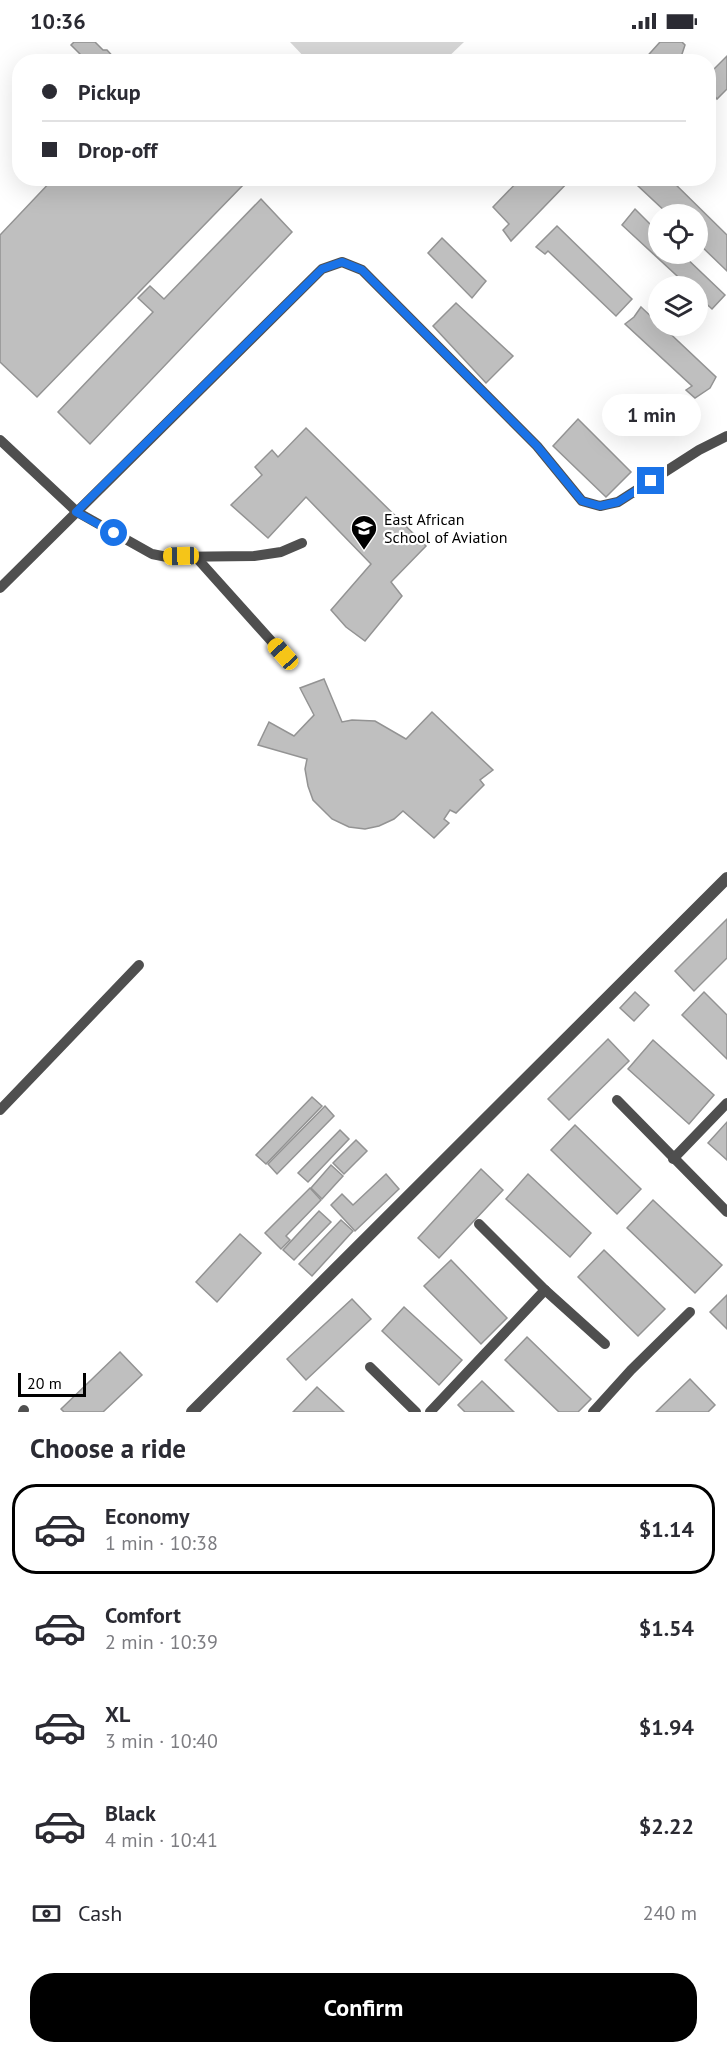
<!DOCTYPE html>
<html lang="en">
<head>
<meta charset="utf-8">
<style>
	:root { --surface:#fff; --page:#f2f2f3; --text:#2b2b33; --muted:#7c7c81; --line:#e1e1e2; --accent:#000 }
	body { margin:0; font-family:"PT Sans",sans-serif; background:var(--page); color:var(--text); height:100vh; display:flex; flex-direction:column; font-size:22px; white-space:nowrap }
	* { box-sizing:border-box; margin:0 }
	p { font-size:20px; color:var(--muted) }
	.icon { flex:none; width:33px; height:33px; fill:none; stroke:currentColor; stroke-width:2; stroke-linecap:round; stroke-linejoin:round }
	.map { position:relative; height:1370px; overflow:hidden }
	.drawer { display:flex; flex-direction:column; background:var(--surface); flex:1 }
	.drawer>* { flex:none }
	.guide { position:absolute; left:12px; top:12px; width:704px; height:132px; border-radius:24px; box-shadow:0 6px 24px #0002; display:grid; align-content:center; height:132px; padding:0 30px; background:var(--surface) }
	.tools { position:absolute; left:648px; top:162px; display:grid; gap:12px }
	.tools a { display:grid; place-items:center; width:60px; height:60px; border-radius:50%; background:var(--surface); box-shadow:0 6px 24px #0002; font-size:30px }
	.scale { position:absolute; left:18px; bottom:15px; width:68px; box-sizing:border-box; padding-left:6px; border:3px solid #000; border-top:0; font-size:16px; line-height:21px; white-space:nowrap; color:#000; -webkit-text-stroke:4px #fff; paint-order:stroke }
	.end { position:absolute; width:27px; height:27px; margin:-14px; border:8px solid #1a73e8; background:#fff; box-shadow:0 0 0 3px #fff }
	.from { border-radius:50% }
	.bubble { position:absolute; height:42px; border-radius:21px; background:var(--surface); box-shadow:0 6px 24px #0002; font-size:20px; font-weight:700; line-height:42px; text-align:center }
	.car { position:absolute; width:18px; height:36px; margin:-18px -9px; border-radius:8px; box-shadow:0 0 4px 2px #0007; background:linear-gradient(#f5c518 24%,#345 0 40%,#f5c518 0 76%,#345 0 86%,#f5c518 0) }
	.guide b { display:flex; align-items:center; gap:21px; height:57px; font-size:22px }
	.guide b+b { border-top:2px solid var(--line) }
	.guide i { width:15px; height:15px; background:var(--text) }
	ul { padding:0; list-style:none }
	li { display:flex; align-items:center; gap:18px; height:90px; margin:0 12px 9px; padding:0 18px; border:3px solid transparent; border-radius:24px }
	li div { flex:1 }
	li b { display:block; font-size:22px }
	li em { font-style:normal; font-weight:700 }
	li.on { border-color:var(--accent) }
	li>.icon { width:54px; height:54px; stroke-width:1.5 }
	h2 { padding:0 30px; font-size:27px; line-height:72px }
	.pay { display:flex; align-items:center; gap:15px; height:66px; padding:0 30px; font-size:22px }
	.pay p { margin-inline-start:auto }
	.action { display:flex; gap:12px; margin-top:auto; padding:12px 30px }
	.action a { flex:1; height:69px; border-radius:24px; background:var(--accent); color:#fff; font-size:24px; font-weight:700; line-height:69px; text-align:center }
	.status { display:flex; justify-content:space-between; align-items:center; height:42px; padding:0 30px; background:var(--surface); direction:ltr }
	.status svg { height:16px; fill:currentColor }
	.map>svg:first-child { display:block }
	.pitch { fill:#d6d6d6 }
	.building { fill:#bfbfbf; stroke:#939393; stroke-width:1.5 }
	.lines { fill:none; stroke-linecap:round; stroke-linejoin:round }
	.lane { stroke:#4f4f4f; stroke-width:10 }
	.street { stroke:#4f4f4f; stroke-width:12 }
	.route { stroke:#1a73e8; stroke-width:8 }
	.labels { text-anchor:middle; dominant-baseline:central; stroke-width:4.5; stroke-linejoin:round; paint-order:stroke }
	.poi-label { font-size:16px; fill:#000; stroke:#fff; text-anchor:start }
</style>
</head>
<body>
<div class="status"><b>10:36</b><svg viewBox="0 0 49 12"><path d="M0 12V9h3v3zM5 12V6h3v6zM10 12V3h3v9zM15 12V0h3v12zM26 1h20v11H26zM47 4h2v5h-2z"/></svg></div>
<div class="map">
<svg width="727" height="1370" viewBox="0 0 727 1370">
	<rect width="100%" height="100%" fill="#fff"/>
	<path class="pitch" d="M 290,0 L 464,0 L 444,19 L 309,20 Z"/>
	<g class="building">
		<path d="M 74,0 L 95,0 L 103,8 L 107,8 L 118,20 L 88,20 L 71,3 Z"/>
		<path d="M 660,0 L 682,0 L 685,3 L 682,12 L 675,20 L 642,20 Z"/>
		<path d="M 727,14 L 727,47 L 717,57 L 708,45 L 708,33 Z"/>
		<path d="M 54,136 L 240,136 L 245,141 L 37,355 L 0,320 L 0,193 Z"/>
		<path d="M 521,136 L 572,136 L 511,199 L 503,188 L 509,182 L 493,165 Z"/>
		<path d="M 645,136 L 669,136 L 727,193 L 727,229 L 698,201 L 698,172 L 668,172 L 636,142 Z"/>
		<path d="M 261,157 L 292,190 L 90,402 L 58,370 L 153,270 L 138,256 L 150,244 L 164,257 Z"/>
		<path d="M 635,167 L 658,190 L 658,212 L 682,212 L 725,253 L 712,267 L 698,254 L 698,244 L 688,244 L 622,183 Z"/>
		<path d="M 557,184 L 632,257 L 616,274 L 548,209 L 545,212 L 536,205 Z"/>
		<path d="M 442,196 L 486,239 L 472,256 L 428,211 Z"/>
		<path d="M 456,261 L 513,314 L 486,341 L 433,284 Z"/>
		<path d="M 641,265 L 658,281 L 658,284 L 662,284 L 716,335 L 710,346 L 695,356 L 686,348 L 692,344 L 625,282 L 634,275 Z"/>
		<path d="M 578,377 L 631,430 L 606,455 L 553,404 Z"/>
		<path d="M 306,386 L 426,504 L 391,540 L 402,554 L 365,599 L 346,585 L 331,568 L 371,522 L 306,455 L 268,496 L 231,463 L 262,433 L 255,425 L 272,408 L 278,415 Z"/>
		<path d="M 324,637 L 342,680 L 352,678 L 375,679 L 406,697 L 432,670 L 493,728 L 480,738 L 484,743 L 456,771 L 450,768 L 444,777 L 449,781 L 434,796 L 403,769 L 394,777 L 379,784 L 365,787 L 349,785 L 332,777 L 313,758 L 308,744 L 305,727 L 307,717 L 258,703 L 269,680 L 294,694 L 314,673 L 300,646 Z"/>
		<path d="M 727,877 L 727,916 L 694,949 L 675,929 Z"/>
		<path d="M 635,950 L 649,963 L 634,979 L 620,966 Z"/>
		<path d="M 704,950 L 727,973 L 727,1017 L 682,973 Z"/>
		<path d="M 608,997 L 629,1019 L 569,1078 L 548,1057 Z"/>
		<path d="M 653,998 L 714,1053 L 689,1082 L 628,1027 Z"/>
		<path d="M 312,1055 L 322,1064 L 266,1122 L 256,1113 Z"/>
		<path d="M 325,1064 L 334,1074 L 277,1132 L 268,1122 Z"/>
		<path d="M 727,1080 L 727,1118 L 708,1101 Z"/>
		<path d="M 575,1083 L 641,1147 L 617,1172 L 551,1108 Z"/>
		<path d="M 340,1088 L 349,1097 L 308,1140 L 298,1131 Z"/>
		<path d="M 356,1098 L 367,1109 L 344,1132 L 333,1121 Z"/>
		<path d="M 331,1123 L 343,1134 L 322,1157 L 311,1146 Z"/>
		<path d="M 481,1127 L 503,1148 L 439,1216 L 418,1196 Z"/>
		<path d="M 386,1132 L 399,1147 L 355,1189 L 331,1163 L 342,1152 L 353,1163 Z"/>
		<path d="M 528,1132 L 591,1191 L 570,1215 L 506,1157 Z"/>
		<path d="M 310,1146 L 321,1158 L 286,1194 L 290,1198 L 281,1207 L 265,1191 Z"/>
		<path d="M 653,1158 L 722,1223 L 695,1251 L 627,1186 Z"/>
		<path d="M 319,1169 L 331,1180 L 294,1218 L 283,1208 Z"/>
		<path d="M 341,1178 L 353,1189 L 312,1234 L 299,1222 Z"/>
		<path d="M 240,1192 L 261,1211 L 217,1260 L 196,1240 Z"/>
		<path d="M 604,1208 L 665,1267 L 638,1294 L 578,1235 Z"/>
		<path d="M 451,1218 L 507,1276 L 481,1302 L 424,1244 Z"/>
		<path d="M 727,1253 L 727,1287 L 710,1270 Z"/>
		<path d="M 352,1257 L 371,1277 L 306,1338 L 287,1317 Z"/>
		<path d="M 404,1265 L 462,1318 L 439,1343 L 382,1289 Z"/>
		<path d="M 527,1295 L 591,1357 L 578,1370 L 559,1370 L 505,1318 Z"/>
		<path d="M 120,1310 L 142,1333 L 103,1370 L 64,1370 L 61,1367 Z"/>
		<path d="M 690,1337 L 715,1363 L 708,1370 L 656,1370 Z"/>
		<path d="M 482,1339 L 514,1370 L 465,1370 L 458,1363 Z"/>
		<path d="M 317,1345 L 344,1370 L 293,1370 Z"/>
	</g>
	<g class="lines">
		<g class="lane">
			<path d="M 0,398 L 77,470 L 152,512 L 167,515 L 254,514 L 281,510 L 302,501"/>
			<path d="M 195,514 L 283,612"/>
			<path d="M 0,546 L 322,227 L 342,220 L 362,228 L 537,404 L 582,459 L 600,464 L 618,460 L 699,408 L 727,394"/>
			<path d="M 617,1058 L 727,1170"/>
			<path d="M 0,1068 L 139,923"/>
			<path d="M 673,1117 L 727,1061"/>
			<path d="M 479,1182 L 545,1248 L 605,1302"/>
			<path d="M 370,1325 L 416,1370"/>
			<path d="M 23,1370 L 24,1368"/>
			<path d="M 430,1370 L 545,1248"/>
			<path d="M 593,1370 L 631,1328 L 690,1270"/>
		</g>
		<path class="street" d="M 192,1370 L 727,836"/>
	</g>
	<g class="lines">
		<path class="route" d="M 114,491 L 76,470 L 322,227 L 342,220 L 362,228 L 537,404 L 582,459 L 600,464 L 618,460 L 651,439"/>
	</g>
	<defs>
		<g id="university-pin" transform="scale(1.35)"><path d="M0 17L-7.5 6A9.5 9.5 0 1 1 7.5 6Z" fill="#000" stroke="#fff"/><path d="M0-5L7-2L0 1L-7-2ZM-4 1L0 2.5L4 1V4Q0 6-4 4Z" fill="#fff"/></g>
	</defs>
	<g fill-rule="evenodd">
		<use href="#university-pin" x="364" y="486"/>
	</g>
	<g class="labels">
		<g class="poi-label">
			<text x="384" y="477">East African<tspan x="384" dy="18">School of Aviation</tspan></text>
		</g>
	</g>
</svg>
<div class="tools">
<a><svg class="icon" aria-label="locate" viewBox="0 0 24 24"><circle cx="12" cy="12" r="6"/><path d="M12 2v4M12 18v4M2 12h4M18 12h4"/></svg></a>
<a><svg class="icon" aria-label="layers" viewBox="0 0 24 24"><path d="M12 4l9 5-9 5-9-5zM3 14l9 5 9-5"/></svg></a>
</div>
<div class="scale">20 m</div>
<i class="end from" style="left:114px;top:491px"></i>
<i class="end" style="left:651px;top:439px"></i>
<div class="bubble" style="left:602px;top:352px;width:99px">1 min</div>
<i class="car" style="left:181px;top:514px;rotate:269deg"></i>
<i class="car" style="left:283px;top:612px;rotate:318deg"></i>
<div class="guide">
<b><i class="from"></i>Pickup</b>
<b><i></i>Drop-off</b>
</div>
</div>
<section class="drawer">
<h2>Choose a ride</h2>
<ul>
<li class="on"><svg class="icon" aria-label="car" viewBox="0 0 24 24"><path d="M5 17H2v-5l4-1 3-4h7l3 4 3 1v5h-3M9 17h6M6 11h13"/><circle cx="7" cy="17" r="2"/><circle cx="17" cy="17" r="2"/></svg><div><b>Economy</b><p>1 min · 10:38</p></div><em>$1.14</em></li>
<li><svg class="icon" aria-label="car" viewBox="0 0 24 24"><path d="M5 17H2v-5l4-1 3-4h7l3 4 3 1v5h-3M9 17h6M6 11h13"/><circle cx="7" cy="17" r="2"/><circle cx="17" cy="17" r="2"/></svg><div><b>Comfort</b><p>2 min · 10:39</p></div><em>$1.54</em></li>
<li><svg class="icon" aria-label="car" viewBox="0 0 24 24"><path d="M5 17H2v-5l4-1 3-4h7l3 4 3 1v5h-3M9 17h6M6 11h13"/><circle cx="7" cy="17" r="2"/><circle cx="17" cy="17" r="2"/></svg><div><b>XL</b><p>3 min · 10:40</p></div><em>$1.94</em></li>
<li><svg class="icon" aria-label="car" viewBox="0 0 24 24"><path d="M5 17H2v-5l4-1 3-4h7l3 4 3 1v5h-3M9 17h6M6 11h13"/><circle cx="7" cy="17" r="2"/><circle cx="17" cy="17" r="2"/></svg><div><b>Black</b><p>4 min · 10:41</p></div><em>$2.22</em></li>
</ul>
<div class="pay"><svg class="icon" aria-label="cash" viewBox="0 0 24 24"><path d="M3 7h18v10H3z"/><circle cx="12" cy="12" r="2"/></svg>Cash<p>240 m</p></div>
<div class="action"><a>Confirm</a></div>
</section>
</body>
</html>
